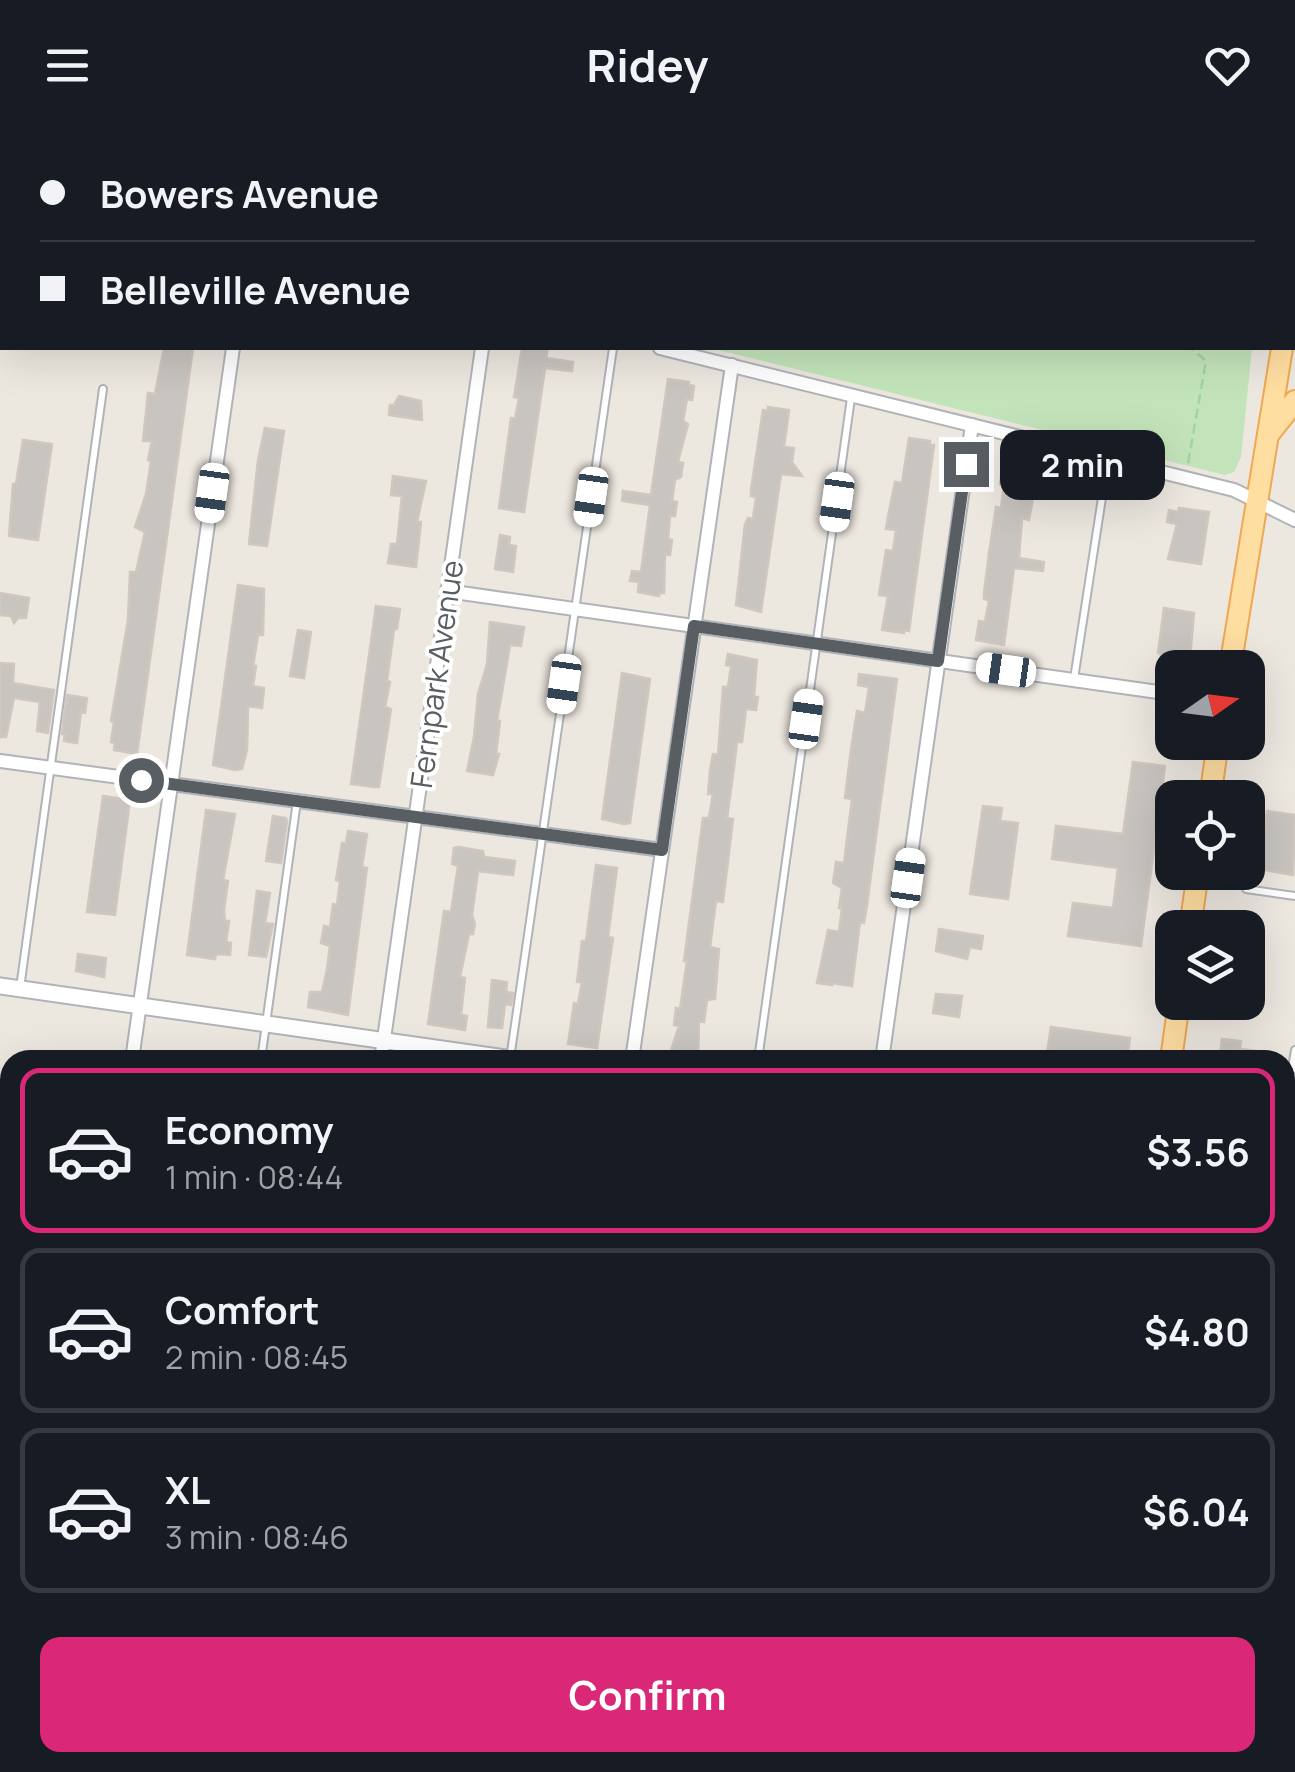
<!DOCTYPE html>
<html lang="en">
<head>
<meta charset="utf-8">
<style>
	:root { --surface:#171b24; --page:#242831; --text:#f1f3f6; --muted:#9ea1a6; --line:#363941; --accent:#db2777 }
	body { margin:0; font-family:Manrope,sans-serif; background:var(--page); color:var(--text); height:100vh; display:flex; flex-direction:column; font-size:38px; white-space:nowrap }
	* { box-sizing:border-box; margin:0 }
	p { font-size:32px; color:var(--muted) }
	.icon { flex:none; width:55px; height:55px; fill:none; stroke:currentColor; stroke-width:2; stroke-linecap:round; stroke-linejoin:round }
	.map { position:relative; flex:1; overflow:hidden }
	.side { position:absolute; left:0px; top:920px; width:1295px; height:722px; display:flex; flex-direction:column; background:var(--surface); border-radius:30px 30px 0 0; box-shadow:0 10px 40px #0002 }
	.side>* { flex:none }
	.hud { position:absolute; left:0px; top:0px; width:1295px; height:220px; box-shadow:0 10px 40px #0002; display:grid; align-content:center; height:220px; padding:0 40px; background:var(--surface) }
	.needle { width:65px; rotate:76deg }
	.fabs { position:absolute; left:1155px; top:520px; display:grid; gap:20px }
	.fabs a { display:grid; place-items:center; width:110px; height:110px; border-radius:20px; background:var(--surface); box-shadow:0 10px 40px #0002; font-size:50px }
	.end { position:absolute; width:45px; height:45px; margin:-22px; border:12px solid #585e61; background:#fff; box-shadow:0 0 0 5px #fff }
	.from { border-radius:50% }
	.bubble { position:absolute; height:70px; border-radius:20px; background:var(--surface); box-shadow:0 10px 40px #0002; font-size:32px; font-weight:700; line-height:70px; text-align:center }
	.car { position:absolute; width:30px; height:60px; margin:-30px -15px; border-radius:12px; box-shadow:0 0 8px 2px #0007; background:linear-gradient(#fff 24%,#345 0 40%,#fff 0 76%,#345 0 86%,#fff 0) }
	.hud b { display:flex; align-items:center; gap:35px; height:95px; font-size:38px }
	.hud b+b { border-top:2px solid var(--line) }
	.hud i { width:25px; height:25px; background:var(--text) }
	ul { padding:18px 0 0; list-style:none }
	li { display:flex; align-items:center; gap:30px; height:165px; margin:0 20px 15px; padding:0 20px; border:5px solid var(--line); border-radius:20px }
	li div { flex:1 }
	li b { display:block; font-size:38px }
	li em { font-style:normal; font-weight:700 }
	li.active { border-color:var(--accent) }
	li>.icon { width:90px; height:90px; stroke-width:1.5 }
	.cta { display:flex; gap:20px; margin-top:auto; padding:20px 40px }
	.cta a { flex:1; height:115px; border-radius:20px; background:var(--accent); color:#fff; font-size:40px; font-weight:700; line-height:115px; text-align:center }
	header { display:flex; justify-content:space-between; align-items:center; height:130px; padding:0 40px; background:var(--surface); font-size:45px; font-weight:700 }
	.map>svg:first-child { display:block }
	.green { fill:#c3e4bb }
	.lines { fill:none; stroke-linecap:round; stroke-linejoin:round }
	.river { stroke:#9ce6ff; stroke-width:25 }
	.building { fill:#c8c4bf; stroke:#d0c7be; stroke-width:2.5 }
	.service-casing { stroke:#b0b4b8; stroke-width:10 }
	.minor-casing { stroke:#b0b4b8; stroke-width:16 }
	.tertiary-casing { stroke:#b0b4b8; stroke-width:19 }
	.secondary-casing { stroke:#afb5b8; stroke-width:21 }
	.primary-casing { stroke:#f1a753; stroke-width:24 }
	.path { stroke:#9ed6a2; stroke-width:2.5; stroke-dasharray:10 5; stroke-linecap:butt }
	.service { stroke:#fff; stroke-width:6 }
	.minor { stroke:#fff; stroke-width:12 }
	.tertiary { stroke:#fff; stroke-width:15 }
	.secondary { stroke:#fff; stroke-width:18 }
	.primary { stroke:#ffdea1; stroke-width:20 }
	.route { stroke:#585e61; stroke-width:12 }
	.labels { text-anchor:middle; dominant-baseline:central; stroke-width:8; stroke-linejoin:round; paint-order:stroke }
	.street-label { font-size:30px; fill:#585e61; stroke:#fff }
</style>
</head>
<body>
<header><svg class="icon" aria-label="menu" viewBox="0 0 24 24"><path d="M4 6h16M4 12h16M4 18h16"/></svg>Ridey<svg class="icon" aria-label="heart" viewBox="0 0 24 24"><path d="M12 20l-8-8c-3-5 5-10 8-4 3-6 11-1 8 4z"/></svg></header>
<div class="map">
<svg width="1295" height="1642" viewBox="0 0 1295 1642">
	<rect width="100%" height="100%" fill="#ece7df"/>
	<g class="green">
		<path d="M 0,0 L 1295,0 L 1293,16 L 1292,2 L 2,2 L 2,203 Z"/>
		<path d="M 710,218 L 1252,218 L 1241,327 L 1234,342 L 1225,345 Z"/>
	</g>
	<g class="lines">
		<path class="river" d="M 1099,0 L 1107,2"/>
	</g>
	<g class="building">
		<path d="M 164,218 L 193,218 L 137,624 L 114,620 L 115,613 L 111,612 L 114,592 L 111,591 L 128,490 L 130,442 L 136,442 L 145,402 L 135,397 L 146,364 L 151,331 L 148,330 L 152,311 L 143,311 L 148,263 L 155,264 Z"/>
		<path d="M 522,218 L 548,218 L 546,228 L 573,232 L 572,241 L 545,238 L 524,382 L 499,378 L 511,288 L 515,289 L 519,268 L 514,267 Z"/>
		<path d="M 668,249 L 689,252 L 689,255 L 694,256 L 692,270 L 687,269 L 683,291 L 688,294 L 678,332 L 683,333 L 681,347 L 675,350 L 672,371 L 677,372 L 675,386 L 670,386 L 668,409 L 672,410 L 670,425 L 665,424 L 664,463 L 659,463 L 659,466 L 638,462 L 639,452 L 630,451 L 632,441 L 641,442 L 650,375 L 622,371 L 623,361 L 651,365 Z"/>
		<path d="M 399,266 L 421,271 L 422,290 L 389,285 L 390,275 L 394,275 Z"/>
		<path d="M 768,277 L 789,280 L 784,317 L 794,318 L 792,332 L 802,346 L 781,344 L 761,482 L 736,475 L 745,394 L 748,388 L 753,389 L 756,367 L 751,366 L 751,360 L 763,280 L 768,281 Z"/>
		<path d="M 265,298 L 284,301 L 267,416 L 249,414 L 258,330 Z"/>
		<path d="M 909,308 L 930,311 L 930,315 L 934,315 L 909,501 L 904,500 L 904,503 L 882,500 L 888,466 L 879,465 L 886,420 L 893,421 L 896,400 L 886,399 L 888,387 L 895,352 L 902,353 Z"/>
		<path d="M 23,310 L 52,314 L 38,410 L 9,406 L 13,354 L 16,354 Z"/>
		<path d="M 1007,336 L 1028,340 L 1027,350 L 1036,351 L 1029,390 L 1022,388 L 1019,428 L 1044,432 L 1043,441 L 1014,438 L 1004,515 L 976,510 L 979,491 L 985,492 L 989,470 L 984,469 L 984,463 L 989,423 L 996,377 L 1001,378 L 1004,355 L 1000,354 L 1002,339 Z"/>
		<path d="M 393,346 L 426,351 L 417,392 L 421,392 L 416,437 L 388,433 L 391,414 L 397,414 L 402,366 L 391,365 Z"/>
		<path d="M 1179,378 L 1209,382 L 1201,434 L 1168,429 L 1177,394 L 1167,392 L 1169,380 L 1178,382 Z"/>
		<path d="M 500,405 L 510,407 L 509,415 L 516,416 L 513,442 L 495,439 Z"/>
		<path d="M 238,455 L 264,459 L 263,505 L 258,505 L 253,536 L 256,536 L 253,556 L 264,558 L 262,578 L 248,576 L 247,620 L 242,639 L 235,640 L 213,635 Z"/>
		<path d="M 0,463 L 29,468 L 26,488 L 18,488 L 14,493 L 11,486 L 0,485 Z"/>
		<path d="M 376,476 L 400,479 L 397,499 L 394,499 L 387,551 L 390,552 L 385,577 L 391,579 L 379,657 L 375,657 L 351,654 Z"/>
		<path d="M 1164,478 L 1194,483 L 1189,538 L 1174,538 L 1175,534 L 1160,532 L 1161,523 L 1158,523 Z"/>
		<path d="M 490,492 L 524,497 L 521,516 L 510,515 L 497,591 L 500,591 L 496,624 L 499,624 L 493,645 L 467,641 L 474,607 L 478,564 L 487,534 Z"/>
		<path d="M 298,500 L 311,502 L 304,548 L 290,546 Z"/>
		<path d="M 728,524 L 757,530 L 754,567 L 758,567 L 756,580 L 746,579 L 742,612 L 737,612 L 734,637 L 727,688 L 733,689 L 723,772 L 716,771 L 710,817 L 719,819 L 715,869 L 707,870 L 704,892 L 699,891 L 698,930 L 674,930 L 669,927 L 679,896 L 674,895 L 676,878 L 680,879 L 687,831 L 684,831 L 703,688 L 709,688 L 713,664 L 708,664 L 710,641 L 713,624 L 718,625 L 723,557 L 728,557 L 731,536 L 726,535 Z"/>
		<path d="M 0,533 L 14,534 L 13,553 L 54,560 L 48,603 L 37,601 L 40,572 L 14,568 L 6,607 L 0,607 Z"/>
		<path d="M 622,543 L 650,549 L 630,693 L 624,694 L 602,689 Z"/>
		<path d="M 859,544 L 897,549 L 867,775 L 864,793 L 860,792 L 852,856 L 832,853 L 832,855 L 817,853 L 828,800 L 839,802 L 842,778 L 839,778 L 842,758 L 833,753 L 836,732 L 844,733 L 852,669 L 845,668 L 851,619 L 857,581 L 865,583 L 869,557 L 858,555 Z"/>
		<path d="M 67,565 L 87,568 L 85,583 L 81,582 L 77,613 L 64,611 L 65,604 L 62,604 Z"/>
		<path d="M 1133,632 L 1165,636 L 1141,816 L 1068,806 L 1073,773 L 1113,778 L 1118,738 L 1052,729 L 1056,696 L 1123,704 Z"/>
		<path d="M 103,666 L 130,670 L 115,785 L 87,782 Z"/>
		<path d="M 983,676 L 1002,678 L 1000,691 L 1018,693 L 1008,769 L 970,764 Z"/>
		<path d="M 206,680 L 235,684 L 223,750 L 228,751 L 224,780 L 225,791 L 229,791 L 226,812 L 231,813 L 230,825 L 216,824 L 215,829 L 187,825 Z"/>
		<path d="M 1267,681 L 1295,685 L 1293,745 L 1259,739 L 1260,706 L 1263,707 Z"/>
		<path d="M 273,686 L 286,688 L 287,692 L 281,733 L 266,731 Z"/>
		<path d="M 348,701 L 367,704 L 362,737 L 367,738 L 348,885 L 308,877 L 310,862 L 322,862 L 327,839 L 330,816 L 321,813 L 324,796 L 330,797 L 333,774 L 337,775 L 340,751 L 336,750 L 342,713 L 346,713 Z"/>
		<path d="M 458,717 L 483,721 L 484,727 L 515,731 L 513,745 L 478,741 L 472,785 L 475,794 L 473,804 L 469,804 L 460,847 L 465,848 L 461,885 L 467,886 L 465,900 L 428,894 L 444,781 L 451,782 L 458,736 L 452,734 L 454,718 Z"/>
		<path d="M 596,735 L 617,738 L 608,807 L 613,808 L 597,918 L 568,914 L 574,873 L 578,874 L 582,852 L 577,852 L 582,811 L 586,811 Z"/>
		<path d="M 257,761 L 270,763 L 265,793 L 273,794 L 266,827 L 249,825 Z"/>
		<path d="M 939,799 L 983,806 L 981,819 L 970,817 L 967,829 L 936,821 Z"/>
		<path d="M 78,824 L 106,828 L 104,847 L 76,841 Z"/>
		<path d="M 492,850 L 507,852 L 506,862 L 513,863 L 511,875 L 505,874 L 502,898 L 488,897 Z"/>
		<path d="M 936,864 L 962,866 L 959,887 L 933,883 Z"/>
		<path d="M 1051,897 L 1130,908 L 1127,930 L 1046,930 Z"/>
		<path d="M 1222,909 L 1241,911 L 1240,919 L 1265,922 L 1264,930 L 1219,929 Z"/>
	</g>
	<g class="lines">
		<g class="service-casing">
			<g id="service">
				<path d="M 1074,549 L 1108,329"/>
				<path d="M 1256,679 L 1246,759 L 1295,766"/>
				<path d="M 20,858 L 103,259"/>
				<path d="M 1295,920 L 1292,938 L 1295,939"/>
				<path d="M 510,929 L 613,218"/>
				<path d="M 261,930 L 297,671"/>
				<path d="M 758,930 L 851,268"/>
				<path d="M 1285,959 L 1295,957"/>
				<path d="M 0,1560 L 10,1554"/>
				<path d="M 657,1642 L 658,1632"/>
				<path d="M 903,1642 L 904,1632"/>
				<path d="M 948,1642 L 949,1632"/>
				<path d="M 1206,1642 L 1208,1632"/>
				<path d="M 1253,1642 L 1258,1632"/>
			</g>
		</g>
		<g class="minor-casing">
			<g id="minor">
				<path d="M 660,218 L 1234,360 L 1295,390"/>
				<path d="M 447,461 L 1172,564"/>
				<path d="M 0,631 L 662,720"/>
				<path d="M 132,930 L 233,218"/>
				<path d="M 381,930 L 482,218"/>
				<path d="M 632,930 L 732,235"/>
				<path d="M 882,930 L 972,295"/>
				<path d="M 0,1008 L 10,1025"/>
				<path d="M 0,1235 L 10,1229"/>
				<path d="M 1285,1398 L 1295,1382"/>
				<path d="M 1285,1626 L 1295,1630"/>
				<path d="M 79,1642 L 95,1632"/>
				<path d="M 531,1642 L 532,1632"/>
				<path d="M 781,1642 L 782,1632"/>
			</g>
		</g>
		<g class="tertiary-casing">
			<g id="tertiary">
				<path d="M 0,856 L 520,930"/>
				<path d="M 1285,1088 L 1295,1096"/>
			</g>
		</g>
		<g class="secondary-casing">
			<g id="secondary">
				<path d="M 0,1379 L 10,1388"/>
				<path d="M 223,1632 L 228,1642"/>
			</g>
		</g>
		<g class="primary-casing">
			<g id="primary">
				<path d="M 1292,152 L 1295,137"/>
				<path d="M 1268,305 L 1295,271"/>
				<path d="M 1230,538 L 1282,218"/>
				<path d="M 1210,668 L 1218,612"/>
				<path d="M 1190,798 L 1198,742"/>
				<path d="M 1171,930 L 1179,872"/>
				<path d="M 1071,1642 L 1073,1632"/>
			</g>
		</g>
		<g class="path">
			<path d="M 163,0 L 163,2"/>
			<path d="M 823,0 L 831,2"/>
			<path d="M 58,2 L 78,0"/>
			<path d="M 0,10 L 2,9"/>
			<path d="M 1188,333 L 1206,231 L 1191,218"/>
		</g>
		<use href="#service" class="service"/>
		<use href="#minor" class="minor"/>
		<use href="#tertiary" class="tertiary"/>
		<use href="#secondary" class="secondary"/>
		<use href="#primary" class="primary"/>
	</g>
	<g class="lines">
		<path class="route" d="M 141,650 L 662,720 L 694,496 L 938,531 L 966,334"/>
	</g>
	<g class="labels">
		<g class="street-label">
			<text transform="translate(436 544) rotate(-82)">Fernpark Avenue</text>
		</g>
	</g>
</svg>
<div class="fabs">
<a><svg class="needle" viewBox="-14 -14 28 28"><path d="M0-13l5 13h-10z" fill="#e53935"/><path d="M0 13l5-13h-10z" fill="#9ea1a6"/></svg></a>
<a><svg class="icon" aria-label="locate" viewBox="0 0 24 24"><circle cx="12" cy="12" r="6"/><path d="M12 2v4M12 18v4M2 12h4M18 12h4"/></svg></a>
<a><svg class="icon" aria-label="layers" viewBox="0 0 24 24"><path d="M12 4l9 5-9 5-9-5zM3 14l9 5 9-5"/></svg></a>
</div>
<i class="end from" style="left:141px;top:650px"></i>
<i class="end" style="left:966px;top:334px"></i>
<div class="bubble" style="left:1000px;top:300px;width:165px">2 min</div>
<i class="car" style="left:212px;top:363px;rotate:188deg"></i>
<i class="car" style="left:591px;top:367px;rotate:188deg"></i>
<i class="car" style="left:837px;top:372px;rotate:188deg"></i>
<i class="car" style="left:1006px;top:540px;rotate:278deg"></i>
<i class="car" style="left:564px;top:554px;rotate:188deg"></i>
<i class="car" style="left:806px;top:589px;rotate:8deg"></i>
<i class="car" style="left:908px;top:748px;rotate:8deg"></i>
<div class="hud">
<b><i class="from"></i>Bowers Avenue</b>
<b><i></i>Belleville Avenue</b>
</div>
<section class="side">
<ul>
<li class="active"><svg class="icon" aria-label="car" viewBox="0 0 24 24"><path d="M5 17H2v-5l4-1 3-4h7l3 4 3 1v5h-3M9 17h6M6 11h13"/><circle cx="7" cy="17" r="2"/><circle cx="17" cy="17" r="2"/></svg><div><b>Economy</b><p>1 min · 08:44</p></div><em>$3.56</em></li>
<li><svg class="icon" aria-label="car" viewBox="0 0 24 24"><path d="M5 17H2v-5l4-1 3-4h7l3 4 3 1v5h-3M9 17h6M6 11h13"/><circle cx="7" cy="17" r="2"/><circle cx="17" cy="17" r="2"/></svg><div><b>Comfort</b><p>2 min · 08:45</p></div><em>$4.80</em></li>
<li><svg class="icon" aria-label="car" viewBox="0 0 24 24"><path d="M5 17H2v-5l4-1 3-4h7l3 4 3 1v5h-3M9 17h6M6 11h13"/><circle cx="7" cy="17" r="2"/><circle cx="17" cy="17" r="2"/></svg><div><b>XL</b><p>3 min · 08:46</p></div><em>$6.04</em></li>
</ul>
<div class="cta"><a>Confirm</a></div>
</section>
</div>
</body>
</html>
